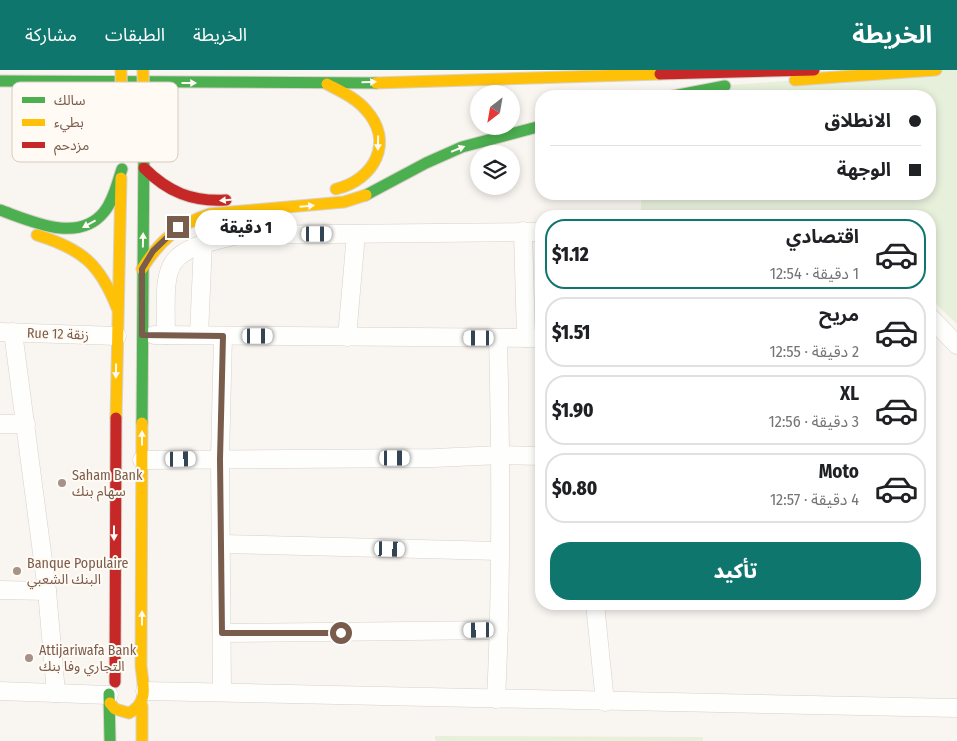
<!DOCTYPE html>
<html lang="ar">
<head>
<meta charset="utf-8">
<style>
	:root { --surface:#fff; --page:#f6f6f6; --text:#202124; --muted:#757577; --line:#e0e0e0; --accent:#0f766e }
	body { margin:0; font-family:"Fira Sans Condensed","Noto Sans Arabic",sans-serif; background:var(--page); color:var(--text); direction:rtl; height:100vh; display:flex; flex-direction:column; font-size:19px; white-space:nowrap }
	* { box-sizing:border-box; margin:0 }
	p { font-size:16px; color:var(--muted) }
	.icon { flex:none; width:28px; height:28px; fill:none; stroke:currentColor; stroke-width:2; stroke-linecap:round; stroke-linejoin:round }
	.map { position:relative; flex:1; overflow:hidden; direction:ltr }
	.panel { position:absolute; left:535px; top:140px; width:401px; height:400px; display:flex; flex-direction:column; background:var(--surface); border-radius:20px; box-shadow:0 2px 8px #0003; direction:rtl }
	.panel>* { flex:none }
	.hud { position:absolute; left:535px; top:20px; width:401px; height:110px; border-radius:20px; box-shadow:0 2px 8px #0003; direction:rtl; display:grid; align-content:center; height:110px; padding:0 15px; background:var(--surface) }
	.needle { width:32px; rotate:211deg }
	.buttons { position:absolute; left:470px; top:15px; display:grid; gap:10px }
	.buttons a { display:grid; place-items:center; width:50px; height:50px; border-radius:50%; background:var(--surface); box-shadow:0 2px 8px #0003; font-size:25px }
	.end { position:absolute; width:22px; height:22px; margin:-11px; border:6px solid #7a5c4d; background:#fff; box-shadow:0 0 0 2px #fff }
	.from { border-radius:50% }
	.bubble { position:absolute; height:35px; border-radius:18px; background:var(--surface); box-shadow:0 2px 8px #0003; font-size:16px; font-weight:800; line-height:35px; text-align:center; direction:rtl }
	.car { position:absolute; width:15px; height:30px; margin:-15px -8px; border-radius:6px; box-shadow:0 0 4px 1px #0007; background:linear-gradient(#fff 24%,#345 0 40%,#fff 0 76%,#345 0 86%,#fff 0) }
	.hud b { display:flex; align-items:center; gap:18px; height:48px; font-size:19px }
	.hud b+b { border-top:1px solid var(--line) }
	.hud i { width:12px; height:12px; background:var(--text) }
	ul { padding:9px 0 0; list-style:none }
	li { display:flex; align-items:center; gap:15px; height:70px; margin:0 10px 8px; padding:0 5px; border:2px solid var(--line); border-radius:20px }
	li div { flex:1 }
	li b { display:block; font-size:19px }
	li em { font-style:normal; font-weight:800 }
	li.active { border-color:var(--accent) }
	li>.icon { width:45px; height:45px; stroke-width:1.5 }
	.primary-button { display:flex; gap:10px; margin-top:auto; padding:10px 15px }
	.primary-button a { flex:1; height:58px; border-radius:20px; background:var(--accent); color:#fff; font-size:20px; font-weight:800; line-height:58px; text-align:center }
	header { display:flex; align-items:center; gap:30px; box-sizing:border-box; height:70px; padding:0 25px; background:var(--accent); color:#fff }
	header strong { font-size:24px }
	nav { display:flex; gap:28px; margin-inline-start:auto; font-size:18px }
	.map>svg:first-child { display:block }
	.green { fill:#e7f0db }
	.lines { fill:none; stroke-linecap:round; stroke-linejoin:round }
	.street-casing { stroke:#d7d1cb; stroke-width:19 }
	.fast-casing { stroke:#d9d2cb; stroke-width:13 }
	.slow-casing { stroke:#d9d2cb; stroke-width:13 }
	.jam-casing { stroke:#d9d2cb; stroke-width:13 }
	.street { stroke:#fefefd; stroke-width:18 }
	.fast { stroke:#4caf50; stroke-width:11 }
	.slow { stroke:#ffc107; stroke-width:11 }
	.jam { stroke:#c62828; stroke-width:11 }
	.slow-bridge-casing { stroke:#d9d2cb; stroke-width:13; stroke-linecap:butt }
	.slow-bridge { stroke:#ffc107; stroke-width:11 }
	.oneway { fill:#fffaf3 }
	.route { stroke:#7a5c4d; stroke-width:6 }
	.poi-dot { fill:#a69286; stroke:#fffaf3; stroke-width:2 }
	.labels { text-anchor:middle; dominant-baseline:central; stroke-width:4; stroke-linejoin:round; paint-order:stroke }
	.street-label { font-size:14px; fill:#7a5c4d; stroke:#fffaf3 }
	.poi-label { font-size:14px; fill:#7a5c4d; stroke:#fffaf3; text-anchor:start }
	.key { fill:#fffaf3; stroke:#d7cbc1; stroke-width:1 }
	.key-label { font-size:14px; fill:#7a5c4d }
</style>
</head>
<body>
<header>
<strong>الخريطة</strong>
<nav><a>الخريطة</a><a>الطبقات</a><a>مشاركة</a></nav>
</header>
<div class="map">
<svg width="957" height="671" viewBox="0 0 957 671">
	<rect width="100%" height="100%" fill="#f9f5f0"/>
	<g class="green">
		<path d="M 936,0 L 957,0 L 957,254 L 930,228 L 930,146 L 641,146 L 641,124 L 930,124 L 930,26 L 673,26 L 718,16 Z"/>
		<path d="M 435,666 L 703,667 L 703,671 L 435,671 Z"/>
	</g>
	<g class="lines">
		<g class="street-casing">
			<g id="street">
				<path d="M 523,161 L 526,268"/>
				<path d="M 930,247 L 957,275"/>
				<path d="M 0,262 L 117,266"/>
				<path d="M 13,262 L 47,521 L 56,623"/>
				<path d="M 154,265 L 541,268"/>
				<path d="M 166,265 C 165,190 161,182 239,165 L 541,162"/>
				<path d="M 199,265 L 203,173"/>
				<path d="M 347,267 L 356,164"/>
				<path d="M 0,354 L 26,354"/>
				<path d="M 142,390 L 434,388 L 501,385 L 541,386"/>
				<path d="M 222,474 L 499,481"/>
				<path d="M 0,520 L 47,521"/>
				<path d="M 595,534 L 605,632"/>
				<path d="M 222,563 L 499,560"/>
				<path d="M 0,621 L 109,625"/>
				<path d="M 145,621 L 957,638"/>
				<path d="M 222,621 L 220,389 L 223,266"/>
				<path d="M 496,629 C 502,508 501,388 498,268"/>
			</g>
		</g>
		<g class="fast-casing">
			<g id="fast">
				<path d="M 0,11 L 376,13"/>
				<path d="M 673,26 L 725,16"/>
				<path d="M 366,125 L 426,93 L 462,77 L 541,56"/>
				<path d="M 0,140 C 31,151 78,174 104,142 C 114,130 117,113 122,99"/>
				<path d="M 142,353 L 144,66"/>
				<path d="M 109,624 L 110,671"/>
			</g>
		</g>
		<g class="slow-casing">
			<g id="slow">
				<path d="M 795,10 L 936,0"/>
				<path d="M 376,13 L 660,4"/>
				<path d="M 327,14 C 340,21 356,28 366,40 C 395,72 374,110 336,119"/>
				<path d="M 37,165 C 82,179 100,194 117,238"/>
				<path d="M 142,199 C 159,171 179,154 210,144 L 344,132 L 366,125"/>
				<path d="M 116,348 L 121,108"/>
				<path d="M 110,633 L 115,639 L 129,643 C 149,633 143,615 141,596 L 142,353"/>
				<path d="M 142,636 L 142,671"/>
			</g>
		</g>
		<g class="jam-casing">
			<g id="jam">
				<path d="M 660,4 L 814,0"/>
				<path d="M 144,98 C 168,122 192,132 226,130"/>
				<path d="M 115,612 L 116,348"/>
			</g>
		</g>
		<use href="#street" class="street"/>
		<use href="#fast" class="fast"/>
		<use href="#slow" class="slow"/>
		<use href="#jam" class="jam"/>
		<g class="slow-bridge-casing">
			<g id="slow-bridge">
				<path d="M 121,0 L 122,73"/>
				<path d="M 143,0 L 144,66"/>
			</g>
		</g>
		<use href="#slow-bridge" class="slow-bridge"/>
	</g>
	<defs><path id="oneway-solid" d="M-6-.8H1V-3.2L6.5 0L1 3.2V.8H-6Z" transform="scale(1.25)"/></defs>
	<g class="oneway">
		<use href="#oneway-solid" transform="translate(369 12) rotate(-2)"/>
		<use href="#oneway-solid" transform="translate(189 13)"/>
		<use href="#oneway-solid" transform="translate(378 73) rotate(91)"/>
		<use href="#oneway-solid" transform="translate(458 79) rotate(-22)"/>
		<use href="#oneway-solid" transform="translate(227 130) rotate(174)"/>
		<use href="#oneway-solid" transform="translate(307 136) rotate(-5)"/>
		<use href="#oneway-solid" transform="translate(89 154) rotate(151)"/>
		<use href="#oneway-solid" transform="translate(143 170) rotate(-89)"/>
		<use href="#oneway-solid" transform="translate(116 301) rotate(91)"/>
		<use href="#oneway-solid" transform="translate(142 368) rotate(-90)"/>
		<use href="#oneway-solid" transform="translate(114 463) rotate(90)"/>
		<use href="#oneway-solid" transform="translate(142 548) rotate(-90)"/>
	</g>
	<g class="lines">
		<path class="route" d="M 178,157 L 153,181 L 142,199 L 142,265 L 223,266 L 220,389 L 222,563 L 341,563"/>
	</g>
	<g class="poi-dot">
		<circle cx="62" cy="413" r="5"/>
		<circle cx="17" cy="501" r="5"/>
		<circle cx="29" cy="588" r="5"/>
	</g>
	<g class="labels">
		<g class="street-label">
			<text transform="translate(58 264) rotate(2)">Rue 12 زنقة</text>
		</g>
		<g class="poi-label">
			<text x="72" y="405">Saham Bank<tspan x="72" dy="16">سهام بنك</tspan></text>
			<text x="27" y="493">Banque Populaire<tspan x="27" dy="16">البنك الشعبي</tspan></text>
			<text x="39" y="580">Attijariwafa Bank<tspan x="39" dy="16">التجاري وفا بنك</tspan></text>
		</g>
	</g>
	<rect x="12" y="12" width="166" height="80" rx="8" class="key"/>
	<rect x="22" y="27" width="23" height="6" fill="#4caf50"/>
	<rect x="22" y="49" width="23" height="7" fill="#ffc107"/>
	<rect x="22" y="72" width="23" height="6" fill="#c62828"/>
	<g class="key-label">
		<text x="54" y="35">سالك</text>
		<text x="54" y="57">بطيء</text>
		<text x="54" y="80">مزدحم</text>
	</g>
</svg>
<div class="buttons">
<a><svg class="needle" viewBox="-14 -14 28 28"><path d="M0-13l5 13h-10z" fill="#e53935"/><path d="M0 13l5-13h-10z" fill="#757577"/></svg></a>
<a><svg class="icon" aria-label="layers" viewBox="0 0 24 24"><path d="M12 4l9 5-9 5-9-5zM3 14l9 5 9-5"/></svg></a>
</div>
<i class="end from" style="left:341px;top:563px"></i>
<i class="end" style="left:178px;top:157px"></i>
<div class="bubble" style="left:195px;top:140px;width:102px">1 دقيقة</div>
<i class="car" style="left:317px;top:164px;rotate:90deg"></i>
<i class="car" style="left:258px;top:266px;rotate:90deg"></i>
<i class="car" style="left:479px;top:268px;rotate:270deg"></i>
<i class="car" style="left:395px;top:388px;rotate:90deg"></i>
<i class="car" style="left:181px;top:389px;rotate:89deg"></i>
<i class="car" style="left:390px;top:479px;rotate:92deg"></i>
<i class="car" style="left:479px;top:560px;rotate:269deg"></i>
<div class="hud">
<b><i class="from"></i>الانطلاق</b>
<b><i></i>الوجهة</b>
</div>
<section class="panel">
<ul>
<li class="active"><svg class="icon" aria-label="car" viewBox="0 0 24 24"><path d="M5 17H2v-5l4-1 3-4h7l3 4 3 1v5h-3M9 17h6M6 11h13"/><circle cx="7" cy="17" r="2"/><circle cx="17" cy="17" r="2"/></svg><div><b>اقتصادي</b><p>1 دقيقة · 12:54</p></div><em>$1.12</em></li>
<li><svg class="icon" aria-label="car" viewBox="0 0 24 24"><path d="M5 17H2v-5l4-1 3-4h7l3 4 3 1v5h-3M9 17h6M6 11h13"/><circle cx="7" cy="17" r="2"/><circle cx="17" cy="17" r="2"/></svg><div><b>مريح</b><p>2 دقيقة · 12:55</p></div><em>$1.51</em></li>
<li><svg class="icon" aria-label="car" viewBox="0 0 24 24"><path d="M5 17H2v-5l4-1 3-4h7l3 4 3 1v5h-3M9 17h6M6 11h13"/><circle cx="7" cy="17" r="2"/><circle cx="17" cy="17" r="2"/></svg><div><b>XL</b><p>3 دقيقة · 12:56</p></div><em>$1.90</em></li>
<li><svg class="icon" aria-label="car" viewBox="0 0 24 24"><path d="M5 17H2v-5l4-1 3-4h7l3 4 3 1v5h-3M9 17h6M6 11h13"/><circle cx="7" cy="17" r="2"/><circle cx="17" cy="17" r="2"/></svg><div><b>Moto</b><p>4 دقيقة · 12:57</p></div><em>$0.80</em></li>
</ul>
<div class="primary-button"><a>تأكيد</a></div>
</section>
</div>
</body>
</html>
